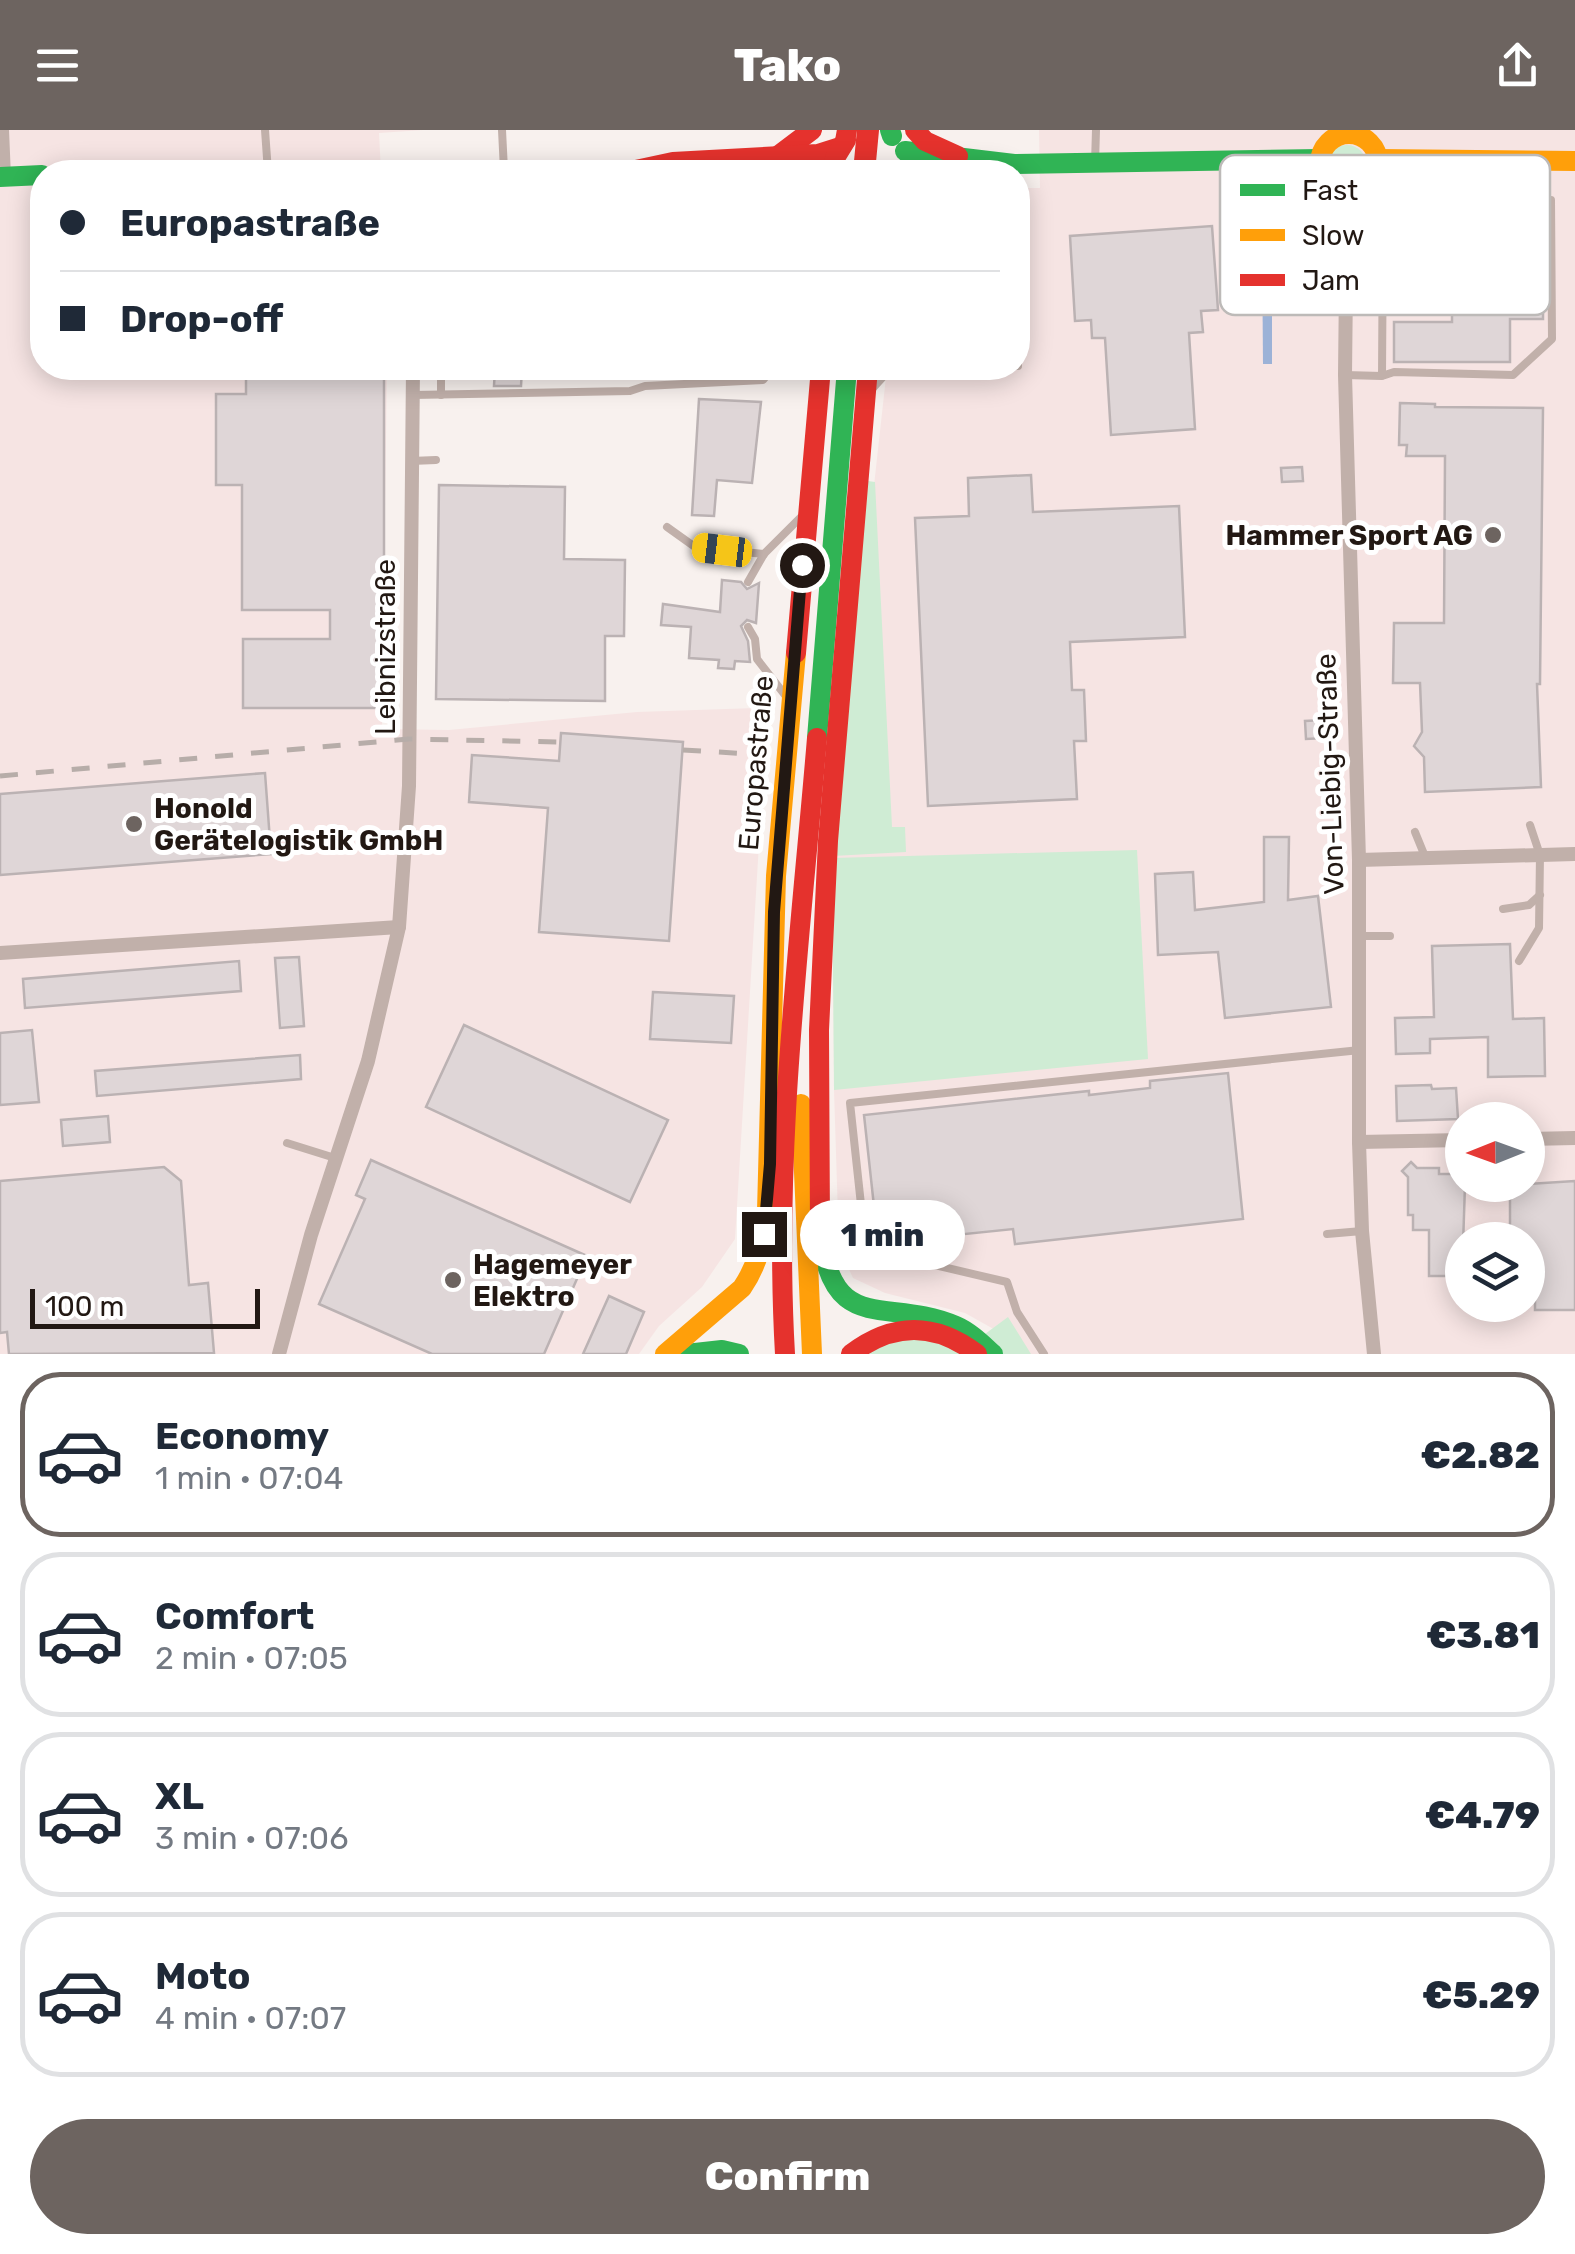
<!DOCTYPE html>
<html lang="en">
<head>
<meta charset="utf-8">
<style>
	:root { --surface:#fff; --page:#f6f6f7; --text:#1f2937; --muted:#747a83; --line:#e0e1e3; --accent:#6d6460 }
	body { margin:0; font-family:Rubik,sans-serif; background:var(--page); color:var(--text); height:100vh; display:flex; flex-direction:column; font-size:38px; white-space:nowrap }
	* { box-sizing:border-box; margin:0 }
	p { font-size:32px; color:var(--muted) }
	.icon { flex:none; width:55px; height:55px; fill:none; stroke:currentColor; stroke-width:2; stroke-linecap:round; stroke-linejoin:round }
	.map { position:relative; height:1224px; overflow:hidden }
	.side { display:flex; flex-direction:column; background:var(--surface); flex:1 }
	.side>* { flex:none }
	.guide { position:absolute; left:30px; top:30px; width:1000px; height:220px; border-radius:40px; box-shadow:0 5px 25px #0003; display:grid; align-content:center; height:220px; padding:0 30px; background:var(--surface) }
	.needle { width:65px; rotate:269deg }
	.fabs { position:absolute; left:1445px; top:972px; display:grid; gap:20px }
	.fabs a { display:grid; place-items:center; width:100px; height:100px; border-radius:50%; background:var(--surface); box-shadow:0 5px 25px #0003; font-size:50px }
	.scale { position:absolute; left:30px; bottom:25px; width:230px; box-sizing:border-box; padding-left:10px; border:5px solid #221813; border-top:0; font-size:28px; line-height:35px; white-space:nowrap; color:#221813; -webkit-text-stroke:8px #fff; paint-order:stroke }
	.end { position:absolute; width:45px; height:45px; margin:-22px; border:12px solid #221813; background:#fff; box-shadow:0 0 0 5px #fff }
	.from { border-radius:50% }
	.bubble { position:absolute; height:70px; border-radius:35px; background:var(--surface); box-shadow:0 5px 25px #0003; font-size:32px; font-weight:800; line-height:70px; text-align:center }
	.car { position:absolute; width:30px; height:60px; margin:-30px -15px; border-radius:12px; box-shadow:0 0 8px 2px #0007; background:linear-gradient(#f5c518 24%,#345 0 40%,#f5c518 0 76%,#345 0 86%,#f5c518 0) }
	.guide b { display:flex; align-items:center; gap:35px; height:95px; font-size:38px }
	.guide b+b { border-top:2px solid var(--line) }
	.guide i { width:25px; height:25px; background:var(--text) }
	ul { padding:18px 0 0; list-style:none }
	li { display:flex; align-items:center; gap:30px; height:165px; margin:0 20px 15px; padding:0 10px; border:5px solid var(--line); border-radius:40px }
	li div { flex:1 }
	li b { display:block; font-size:38px }
	li em { font-style:normal; font-weight:800 }
	li.on { border-color:var(--accent) }
	li>.icon { width:90px; height:90px; stroke-width:1.5 }
	.button { display:flex; gap:20px; margin-top:auto; padding:20px 30px }
	.button a { flex:1; height:115px; border-radius:60px; background:var(--accent); color:#fff; font-size:40px; font-weight:800; line-height:115px; text-align:center }
	header { display:flex; justify-content:space-between; align-items:center; height:130px; padding:0 30px; background:var(--accent); color:#fff; font-size:45px; font-weight:800 }
	.map>svg:first-child { display:block }
	.industrial { fill:#f6e4e3; fill-rule:evenodd }
	.green { fill:#cfecd4 }
	.water { fill:#9cb2d7 }
	.building { fill:#dfd6d7; stroke:#bbb2b3; stroke-width:2.5 }
	.lines { fill:none; stroke-linecap:round; stroke-linejoin:round }
	.lane { stroke:#c1b0aa; stroke-width:8 }
	.street { stroke:#c1b0aa; stroke-width:14 }
	.fast { stroke:#30b455; stroke-width:20 }
	.slow { stroke:#ff9f0a; stroke-width:20 }
	.jam { stroke:#e5322d; stroke-width:20 }
	.rail { stroke:#b7ada9; stroke-width:5; stroke-dasharray:18 18; stroke-linecap:butt }
	.jam-bridge { stroke:#e5322d; stroke-width:22 }
	.route { stroke:#221813; stroke-width:12 }
	.poi-dot { fill:#6d6460; stroke:#fff; stroke-width:4 }
	.labels { text-anchor:middle; dominant-baseline:central; stroke-width:10; stroke-linejoin:round; paint-order:stroke }
	.poi-label { font-size:28px; font-weight:bold; fill:#221813; stroke:#fff; text-anchor:start }
	.street-label { font-size:28px; fill:#221813; stroke:#fff }
	.key { fill:#fff; stroke:#bdbab8; stroke-width:2.5 }
	.key-label { font-size:28px; fill:#221813 }
</style>
</head>
<body>
<header><svg class="icon" aria-label="menu" viewBox="0 0 24 24"><path d="M4 6h16M4 12h16M4 18h16"/></svg>Tako<svg class="icon" aria-label="share" viewBox="0 0 24 24"><path d="M12 15V3M7 8l5-5 5 5M5 13v7h14v-7"/></svg></header>
<div class="map">
<svg width="1575" height="1224" viewBox="0 0 1575 1224">
	<rect width="100%" height="100%" fill="#f8f1ee"/>
	<g class="industrial">
		<path d="M 0,0 L 423,0 L 379,3 L 381,42 L 42,42 L 42,238 L 387,238 L 382,599 L 449,600 L 637,582 L 756,578 L 767,582 L 735,1109 L 702,1157 L 659,1196 L 639,1224 L 0,1224 Z"/>
		<path d="M 1039,0 L 1575,0 L 1575,1224 L 1021,1224 L 1015,1211 L 965,1183 L 885,1163 L 853,1148 L 839,1118 L 834,960 L 833,726 L 887,238 L 1018,238 L 1018,58 L 1040,58 ZM 1462,990 L 1528,990 L 1528,1055 L 1462,1055 ZM 1462,1110 L 1528,1110 L 1528,1175 L 1462,1175 Z"/>
	</g>
	<g class="green">
		<circle cx="1347" cy="34" r="19"/>
		<path d="M 868,351 L 875,352 L 892,697 L 905,697 L 906,722 L 833,726 Z"/>
		<path d="M 1137,720 L 1148,929 L 834,960 L 832,728 Z"/>
		<path d="M 1008,1187 L 1031,1224 L 1002,1224 L 985,1204 Z"/>
		<path d="M 917,1205 L 966,1224 L 867,1224 L 884,1211 Z"/>
	</g>
	<path class="water" d="M 1262,109 L 1272,109 L 1272,234 L 1263,234 Z"/>
	<g class="building">
		<path d="M 1509,78 L 1509,125 L 1543,124 L 1543,189 L 1510,189 L 1510,232 L 1394,232 L 1394,192 L 1452,192 L 1452,79 Z"/>
		<path d="M 1212,96 L 1218,180 L 1201,181 L 1203,202 L 1189,203 L 1195,299 L 1111,305 L 1105,208 L 1092,208 L 1091,190 L 1075,191 L 1070,106 Z"/>
		<path d="M 246,238 L 384,238 L 384,578 L 243,578 L 243,509 L 330,509 L 330,480 L 242,480 L 242,355 L 216,355 L 216,264 L 246,264 Z"/>
		<path d="M 495,238 L 522,238 L 521,256 L 494,256 Z"/>
		<path d="M 646,238 L 683,238 L 683,247 L 646,248 Z"/>
		<path d="M 699,269 L 761,272 L 752,353 L 717,350 L 714,386 L 692,385 Z"/>
		<path d="M 1400,273 L 1435,274 L 1435,277 L 1543,278 L 1540,554 L 1537,554 L 1541,657 L 1425,662 L 1424,627 L 1414,616 L 1422,602 L 1420,553 L 1393,553 L 1394,493 L 1444,493 L 1445,326 L 1406,326 L 1407,315 L 1399,315 Z"/>
		<path d="M 1302,337 L 1303,351 L 1282,352 L 1281,338 Z"/>
		<path d="M 1031,345 L 1033,382 L 1179,376 L 1185,507 L 1070,512 L 1072,560 L 1084,560 L 1086,611 L 1074,611 L 1077,669 L 928,676 L 915,388 L 969,386 L 968,348 Z"/>
		<path d="M 439,355 L 565,357 L 564,429 L 625,430 L 624,506 L 605,506 L 605,571 L 436,569 Z"/>
		<path d="M 722,450 L 741,452 L 747,459 L 759,453 L 756,493 L 747,490 L 741,496 L 748,511 L 750,532 L 735,531 L 734,539 L 718,538 L 719,530 L 689,528 L 691,497 L 661,495 L 663,474 L 720,482 Z"/>
		<path d="M 1324,590 L 1325,608 L 1306,609 L 1305,591 Z"/>
		<path d="M 561,603 L 683,612 L 669,811 L 539,802 L 548,678 L 469,672 L 472,625 L 559,631 Z"/>
		<path d="M 265,643 L 271,724 L 0,745 L 0,664 Z"/>
		<path d="M 1264,707 L 1289,707 L 1288,770 L 1318,766 L 1331,877 L 1225,888 L 1218,822 L 1158,825 L 1155,744 L 1193,742 L 1195,780 L 1264,772 Z"/>
		<path d="M 1510,814 L 1513,889 L 1544,888 L 1545,946 L 1488,947 L 1488,907 L 1430,909 L 1430,923 L 1396,924 L 1395,888 L 1434,887 L 1432,816 Z"/>
		<path d="M 299,827 L 304,896 L 280,898 L 275,828 Z"/>
		<path d="M 239,831 L 241,861 L 25,878 L 23,849 Z"/>
		<path d="M 653,862 L 734,866 L 731,913 L 650,909 Z"/>
		<path d="M 464,895 L 668,990 L 630,1072 L 426,977 Z"/>
		<path d="M 32,900 L 39,972 L 0,975 L 0,903 Z"/>
		<path d="M 300,925 L 301,949 L 97,966 L 95,941 Z"/>
		<path d="M 1228,943 L 1243,1089 L 1015,1114 L 1013,1099 L 878,1113 L 864,985 L 1089,961 L 1089,965 L 1150,958 L 1150,951 Z"/>
		<path d="M 1431,955 L 1432,959 L 1456,958 L 1458,989 L 1397,991 L 1396,956 Z"/>
		<path d="M 108,986 L 110,1012 L 63,1016 L 61,990 Z"/>
		<path d="M 371,1030 L 587,1126 L 544,1224 L 432,1224 L 319,1174 L 365,1069 L 356,1065 Z"/>
		<path d="M 1411,1032 L 1417,1038 L 1439,1038 L 1439,1044 L 1462,1044 L 1462,1055 L 1465,1055 L 1462,1146 L 1429,1146 L 1429,1100 L 1413,1100 L 1413,1085 L 1408,1085 L 1408,1047 L 1402,1041 Z"/>
		<path d="M 164,1037 L 181,1051 L 189,1155 L 208,1153 L 214,1223 L 9,1224 L 7,1202 L 0,1203 L 0,1051 Z"/>
		<path d="M 1575,1051 L 1575,1180 L 1535,1180 L 1535,1124 L 1528,1124 L 1528,1110 L 1510,1110 L 1510,1055 Z"/>
		<path d="M 609,1166 L 644,1182 L 626,1224 L 583,1224 Z"/>
	</g>
	<g class="lines">
		<g class="lane">
			<path d="M 265,0 L 268,42"/>
			<path d="M 502,0 L 504,40"/>
			<path d="M 1523,31 L 1524,71"/>
			<path d="M 1095,33 L 1096,0"/>
			<path d="M 1345,163 L 1383,163"/>
			<path d="M 1018,218 L 1018,236"/>
			<path d="M 441,238 L 441,265"/>
			<path d="M 951,238 L 982,238"/>
			<path d="M 1345,245 L 1382,246 L 1394,242 L 1513,245 L 1552,209 L 1551,70 L 1417,72 L 1383,93 L 1382,246"/>
			<path d="M 872,259 L 891,238"/>
			<path d="M 413,265 L 630,261 L 645,256 L 763,250 L 773,238"/>
			<path d="M 411,331 L 436,330"/>
			<path d="M 667,397 L 695,417 L 764,424"/>
			<path d="M 748,452 L 764,424 L 801,387"/>
			<path d="M 748,497 L 755,509 L 757,529 L 785,565"/>
			<path d="M 1415,702 L 1426,729"/>
			<path d="M 1503,779 L 1529,775 L 1540,765"/>
			<path d="M 1360,806 L 1390,806"/>
			<path d="M 1519,831 L 1539,798 L 1540,725 L 1530,695"/>
			<path d="M 287,1013 L 335,1028"/>
			<path d="M 1327,1104 L 1362,1101"/>
			<path d="M 1044,1224 L 1017,1182 L 1007,1152 L 909,1129 L 906,1125 L 867,1130 L 850,973 L 1360,920"/>
		</g>
		<g class="street">
			<path d="M 2,0 L 4,47"/>
			<path d="M 1347,3 L 1347,0"/>
			<path d="M 1347,62 L 1345,245 L 1359,730 L 1359,1012 L 1362,1101 L 1374,1224"/>
			<path d="M 1359,730 L 1575,724"/>
			<path d="M 0,823 L 399,797"/>
			<path d="M 1528,1009 L 1575,1008"/>
			<path d="M 1359,1012 L 1462,1010"/>
			<path d="M 279,1224 L 311,1105 L 368,931 L 399,797 L 409,656 L 413,238"/>
		</g>
		<g class="fast">
			<path d="M 890,0 L 892,6"/>
			<path d="M 905,21 L 1014,34 L 1319,29"/>
			<path d="M 126,42 L 168,42"/>
			<path d="M 0,47 L 42,45"/>
			<path d="M 817,608 L 847,238"/>
			<path d="M 820,1101 C 832,1208 886,1166 956,1196 C 970,1202 982,1214 993,1224"/>
			<path d="M 686,1224 L 722,1220 L 739,1224"/>
		</g>
		<g class="slow">
			<circle cx="1349" cy="33" r="29"/>
			<path d="M 1378,29 L 1575,31"/>
			<path d="M 801,974 L 812,1224"/>
			<path d="M 665,1224 L 742,1158 C 759,1133 763,1110 767,1081 L 776,746 L 796,523"/>
		</g>
		<g class="jam">
			<path d="M 915,0 L 925,11 L 958,26"/>
			<path d="M 845,11 L 847,0"/>
			<path d="M 775,28 L 812,0"/>
			<path d="M 489,42 L 631,41 L 673,32 L 818,24 L 840,17"/>
			<path d="M 834,42 L 835,28 L 846,10"/>
			<path d="M 796,523 L 821,238"/>
			<path d="M 820,1101 L 819,900 L 828,711 L 868,238"/>
			<path d="M 785,1224 C 773,1018 800,813 817,608"/>
			<path d="M 851,1224 C 893,1192 935,1192 977,1224"/>
		</g>
		<g class="rail">
			<path d="M 683,620 L 751,624"/>
			<path d="M 0,646 L 409,609 L 561,612"/>
		</g>
		<path class="jam-bridge" d="M 864,42 L 868,0"/>
	</g>
	<g class="lines">
		<path class="route" d="M 764,1104 L 770,1034 L 774,782 L 802,435"/>
	</g>
	<g class="poi-dot">
		<circle cx="1493" cy="405" r="10"/>
		<circle cx="134" cy="694" r="10"/>
		<circle cx="453" cy="1150" r="10"/>
	</g>
	<g class="labels">
		<g class="poi-label">
			<text x="1473" y="405" text-anchor="end">Hammer Sport AG</text>
			<text x="154" y="678">Honold<tspan x="154" dy="32">Gerätelogistik GmbH</tspan></text>
			<text x="473" y="1134">Hagemeyer<tspan x="473" dy="32">Elektro</tspan></text>
		</g>
		<g class="street-label">
			<text transform="translate(385 517) rotate(-90)">Leibnizstraße</text>
			<text transform="translate(756 633) rotate(-85)">Europastraße</text>
			<text transform="translate(1330 644) rotate(-92)">Von-Liebig-Straße</text>
		</g>
	</g>
	<rect x="1220" y="25" width="330" height="160" rx="15" class="key"/>
	<rect x="1240" y="54" width="45" height="12" fill="#30b455"/>
	<rect x="1240" y="99" width="45" height="12" fill="#ff9f0a"/>
	<rect x="1240" y="144" width="45" height="12" fill="#e5322d"/>
	<g class="key-label">
		<text x="1302" y="70">Fast</text>
		<text x="1302" y="115">Slow</text>
		<text x="1302" y="160">Jam</text>
	</g>
</svg>
<div class="fabs">
<a><svg class="needle" viewBox="-14 -14 28 28"><path d="M0-13l5 13h-10z" fill="#e53935"/><path d="M0 13l5-13h-10z" fill="#747a83"/></svg></a>
<a><svg class="icon" aria-label="layers" viewBox="0 0 24 24"><path d="M12 4l9 5-9 5-9-5zM3 14l9 5 9-5"/></svg></a>
</div>
<div class="scale">100 m</div>
<i class="end from" style="left:802px;top:435px"></i>
<i class="end" style="left:764px;top:1104px"></i>
<div class="bubble" style="left:800px;top:1070px;width:165px">1 min</div>
<i class="car" style="left:722px;top:420px;rotate:277deg"></i>
<div class="guide">
<b><i class="from"></i>Europastraße</b>
<b><i></i>Drop-off</b>
</div>
</div>
<section class="side">
<ul>
<li class="on"><svg class="icon" aria-label="car" viewBox="0 0 24 24"><path d="M5 17H2v-5l4-1 3-4h7l3 4 3 1v5h-3M9 17h6M6 11h13"/><circle cx="7" cy="17" r="2"/><circle cx="17" cy="17" r="2"/></svg><div><b>Economy</b><p>1 min · 07:04</p></div><em>€2.82</em></li>
<li><svg class="icon" aria-label="car" viewBox="0 0 24 24"><path d="M5 17H2v-5l4-1 3-4h7l3 4 3 1v5h-3M9 17h6M6 11h13"/><circle cx="7" cy="17" r="2"/><circle cx="17" cy="17" r="2"/></svg><div><b>Comfort</b><p>2 min · 07:05</p></div><em>€3.81</em></li>
<li><svg class="icon" aria-label="car" viewBox="0 0 24 24"><path d="M5 17H2v-5l4-1 3-4h7l3 4 3 1v5h-3M9 17h6M6 11h13"/><circle cx="7" cy="17" r="2"/><circle cx="17" cy="17" r="2"/></svg><div><b>XL</b><p>3 min · 07:06</p></div><em>€4.79</em></li>
<li><svg class="icon" aria-label="car" viewBox="0 0 24 24"><path d="M5 17H2v-5l4-1 3-4h7l3 4 3 1v5h-3M9 17h6M6 11h13"/><circle cx="7" cy="17" r="2"/><circle cx="17" cy="17" r="2"/></svg><div><b>Moto</b><p>4 min · 07:07</p></div><em>€5.29</em></li>
</ul>
<div class="button"><a>Confirm</a></div>
</section>
</body>
</html>
